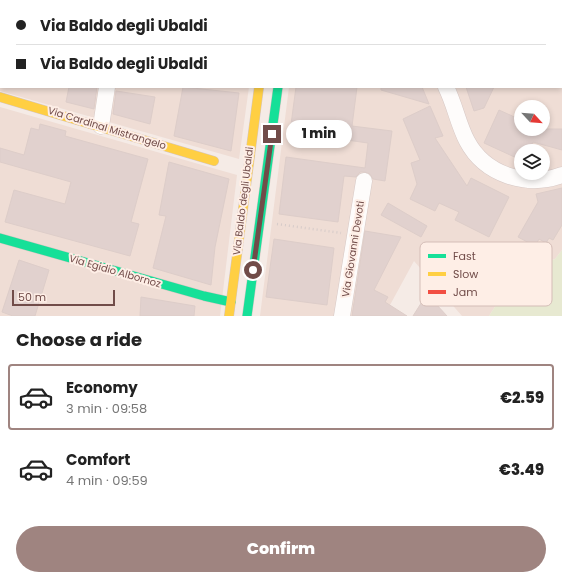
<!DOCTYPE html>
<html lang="en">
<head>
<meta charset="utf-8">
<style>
	:root { --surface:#fff; --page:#f2f2f2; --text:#222; --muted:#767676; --line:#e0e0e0; --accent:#9f8480 }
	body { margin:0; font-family:Poppins,sans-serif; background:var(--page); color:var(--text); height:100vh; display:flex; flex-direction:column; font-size:15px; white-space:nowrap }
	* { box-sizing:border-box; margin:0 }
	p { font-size:13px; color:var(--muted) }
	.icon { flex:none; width:22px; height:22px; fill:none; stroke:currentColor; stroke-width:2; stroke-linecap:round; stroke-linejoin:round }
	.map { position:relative; height:316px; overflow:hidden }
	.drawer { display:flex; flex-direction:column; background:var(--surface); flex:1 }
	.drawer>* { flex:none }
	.guide { position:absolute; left:0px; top:0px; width:562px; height:88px; box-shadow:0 2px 6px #0003; display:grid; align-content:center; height:88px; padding:0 16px; background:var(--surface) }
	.needle { width:26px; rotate:116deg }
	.tools { position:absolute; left:514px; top:100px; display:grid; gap:8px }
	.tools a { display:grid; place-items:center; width:36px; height:36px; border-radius:50%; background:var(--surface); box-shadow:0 2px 6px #0003; font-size:20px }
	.scale { position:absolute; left:12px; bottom:10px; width:103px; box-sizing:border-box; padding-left:4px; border:2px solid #714c49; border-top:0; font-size:11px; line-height:14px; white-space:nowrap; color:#714c49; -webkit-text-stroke:3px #feeee6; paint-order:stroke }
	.end { position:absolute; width:18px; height:18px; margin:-9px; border:5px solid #714c49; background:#fff; box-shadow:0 0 0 2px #fff }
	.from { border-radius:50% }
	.bubble { position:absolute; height:28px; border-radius:14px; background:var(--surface); box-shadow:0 2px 6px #0003; font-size:13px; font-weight:800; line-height:28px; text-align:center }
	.guide b { display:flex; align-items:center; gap:14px; height:38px; font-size:15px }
	.guide b+b { border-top:1px solid var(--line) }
	.guide i { width:10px; height:10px; background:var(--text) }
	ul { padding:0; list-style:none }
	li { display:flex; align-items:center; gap:12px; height:66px; margin:0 8px 6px; padding:0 8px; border:2px solid transparent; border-radius:4px }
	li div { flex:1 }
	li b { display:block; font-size:15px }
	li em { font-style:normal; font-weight:800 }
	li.active { border-color:var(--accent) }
	li>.icon { width:36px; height:36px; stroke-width:1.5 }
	h2 { padding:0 16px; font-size:18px; line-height:48px }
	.cta { display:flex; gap:8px; margin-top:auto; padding:8px 16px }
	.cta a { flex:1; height:46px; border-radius:24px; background:var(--accent); color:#fff; font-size:16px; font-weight:800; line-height:46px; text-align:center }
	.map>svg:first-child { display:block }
	.residential { fill:#efddd5; fill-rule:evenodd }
	.green { fill:#e7e9d1 }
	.building { fill:#e1d1ce; stroke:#ddcdc9 }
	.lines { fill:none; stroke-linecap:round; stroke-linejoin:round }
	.street-casing { stroke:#d6c8c5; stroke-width:17 }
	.fast-casing { stroke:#d5c6c3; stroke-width:10 }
	.slow-casing { stroke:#d5c6c3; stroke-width:10 }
	.jam-casing { stroke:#d5c6c3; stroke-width:10 }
	.path { stroke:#d6cbc9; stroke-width:2.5; stroke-dasharray:1 3; stroke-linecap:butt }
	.street { stroke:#fefcfb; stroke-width:16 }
	.fast { stroke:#16e098; stroke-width:9 }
	.slow { stroke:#ffcf43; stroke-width:9 }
	.jam { stroke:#f24e42; stroke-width:9 }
	.route { stroke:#714c49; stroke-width:5 }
	.labels { text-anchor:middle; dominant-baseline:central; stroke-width:4; stroke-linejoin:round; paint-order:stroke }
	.street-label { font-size:10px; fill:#714c49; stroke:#feeee6 }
	.key { fill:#feeee6; stroke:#d4bdb7; stroke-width:1 }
	.key-label { font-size:11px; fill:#714c49 }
</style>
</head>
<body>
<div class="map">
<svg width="562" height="316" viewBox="0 0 562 316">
	<rect width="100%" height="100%" fill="#f5ebe6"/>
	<g class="residential">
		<path d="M 0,0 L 260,0 L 1,1 L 1,87 L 249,87 L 239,159 L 0,91 Z"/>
		<path d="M 300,0 L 562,0 L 562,250 L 555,259 L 518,271 L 489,316 L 462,316 L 414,261 L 384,316 L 260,316 L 289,87 L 561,87 L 561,1 ZM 521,107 L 543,107 L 543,129 L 521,129 ZM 521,151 L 543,151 L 543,173 L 521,173 Z"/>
		<path d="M 0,107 L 237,175 L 220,316 L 0,316 Z"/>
	</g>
	<path class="green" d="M 562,250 L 562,316 L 489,316 L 518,271 L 555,259 Z"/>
	<g class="building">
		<path d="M 69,87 L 97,87 L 94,109 L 66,102 Z"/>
		<path d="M 183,87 L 239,93 L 231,151 L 174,136 Z"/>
		<path d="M 296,87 L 357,87 L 352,126 L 392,131 L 385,181 L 373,179 L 370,174 L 365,172 L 360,172 L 356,177 L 344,176 L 338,222 L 279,214 L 286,157 L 365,168 L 368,143 L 290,132 Z"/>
		<path d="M 381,87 L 422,87 L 429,104 L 381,90 Z"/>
		<path d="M 466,87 L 494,87 L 484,108 L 474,111 Z"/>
		<path d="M 116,91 L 155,97 L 150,124 L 113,114 Z"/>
		<path d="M 430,106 L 443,136 L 435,138 L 467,186 L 471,178 L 509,197 L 489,237 L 455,220 L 459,212 L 439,203 L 435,211 L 410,199 L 417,184 L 411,163 L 420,160 L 403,119 Z"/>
		<path d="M 499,110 L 521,120 L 521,129 L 562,129 L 562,150 L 533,142 L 528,151 L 521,151 L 521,160 L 484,143 Z"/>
		<path d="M 40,124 L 66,131 L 65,136 L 148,159 L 131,222 L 139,224 L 130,256 L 5,222 L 14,190 L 65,204 L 71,182 L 0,162 L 0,148 L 24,155 L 31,128 L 39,130 Z"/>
		<path d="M 169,162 L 229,179 L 215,247 L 211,285 L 153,268 L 166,216 L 159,215 Z"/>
		<path d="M 562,188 L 562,225 L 553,240 L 549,238 L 546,243 L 539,239 L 535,246 L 518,237 L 538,202 L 536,194 Z"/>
		<path d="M 388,203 L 427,226 L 421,237 L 381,215 Z"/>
		<path d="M 365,231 L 401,237 L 374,290 L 388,297 L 385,302 L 407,316 L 352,316 Z"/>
		<path d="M 274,239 L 334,248 L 327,305 L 266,297 Z"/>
		<path d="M 19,260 L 49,270 L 35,316 L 13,316 L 2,312 Z"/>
		<path d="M 141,297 L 195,306 L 194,316 L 140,316 Z"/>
		<path d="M 425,297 L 436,304 L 447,316 L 413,316 Z"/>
	</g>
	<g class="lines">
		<g class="street-casing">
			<g id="street">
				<path d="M 369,0 L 371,1"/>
				<path d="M 120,1 L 120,0"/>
				<path d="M 446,87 C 455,105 458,124 467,141 C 485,175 527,188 562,175"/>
				<path d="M 101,126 L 107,87"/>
				<path d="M 342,316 L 364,181"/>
			</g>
		</g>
		<g class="fast-casing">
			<g id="fast">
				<path d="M 0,238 L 204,296 L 231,302"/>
				<path d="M 247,316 L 278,87"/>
			</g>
		</g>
		<g class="slow-casing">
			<g id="slow">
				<path d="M 0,97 L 214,161"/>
				<path d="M 229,316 L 259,87"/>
			</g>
		</g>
		<g class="jam-casing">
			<g id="jam">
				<path d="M 270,0 L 270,1"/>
				<path d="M 290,0 L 290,1"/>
			</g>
		</g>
		<path class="path" d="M 277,224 L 341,233"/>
		<use href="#street" class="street"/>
		<use href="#fast" class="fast"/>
		<use href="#slow" class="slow"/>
		<use href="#jam" class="jam"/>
	</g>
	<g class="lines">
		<path class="route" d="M 253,270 L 272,134"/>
	</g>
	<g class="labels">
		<g class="street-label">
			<text transform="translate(107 128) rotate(17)">Via Cardinal Mistrangelo</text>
			<text transform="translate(243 201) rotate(-83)">Via Baldo degli Ubaldi</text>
			<text transform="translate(353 249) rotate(-81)">Via Giovanni Devoti</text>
			<text transform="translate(115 271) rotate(16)">Via Egidio Albornoz</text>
		</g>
	</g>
	<rect x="420" y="242" width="132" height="64" rx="6" class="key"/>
	<rect x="428" y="254" width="18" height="4" fill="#16e098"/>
	<rect x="428" y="272" width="18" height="4" fill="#ffcf43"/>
	<rect x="428" y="290" width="18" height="4" fill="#f24e42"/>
	<g class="key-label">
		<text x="453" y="260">Fast</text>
		<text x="453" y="278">Slow</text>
		<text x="453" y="296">Jam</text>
	</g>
</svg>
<div class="tools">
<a><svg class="needle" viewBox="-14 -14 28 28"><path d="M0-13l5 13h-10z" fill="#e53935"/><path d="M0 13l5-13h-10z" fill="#767676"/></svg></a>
<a><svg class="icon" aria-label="layers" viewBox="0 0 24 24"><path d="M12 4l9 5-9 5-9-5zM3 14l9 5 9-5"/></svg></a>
</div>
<div class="scale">50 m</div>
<i class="end from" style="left:253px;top:270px"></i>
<i class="end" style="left:272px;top:134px"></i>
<div class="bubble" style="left:286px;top:120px;width:66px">1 min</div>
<div class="guide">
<b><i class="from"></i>Via Baldo degli Ubaldi</b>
<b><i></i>Via Baldo degli Ubaldi</b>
</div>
</div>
<section class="drawer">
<h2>Choose a ride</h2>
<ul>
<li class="active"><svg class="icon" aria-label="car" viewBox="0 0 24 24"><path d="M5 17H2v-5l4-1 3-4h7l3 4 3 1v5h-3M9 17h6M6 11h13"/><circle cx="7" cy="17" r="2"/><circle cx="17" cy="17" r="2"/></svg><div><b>Economy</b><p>3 min · 09:58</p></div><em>€2.59</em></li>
<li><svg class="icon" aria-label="car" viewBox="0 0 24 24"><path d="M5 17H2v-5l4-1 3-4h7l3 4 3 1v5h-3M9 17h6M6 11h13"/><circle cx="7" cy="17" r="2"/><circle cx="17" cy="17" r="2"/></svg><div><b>Comfort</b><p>4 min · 09:59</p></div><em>€3.49</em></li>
</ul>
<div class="cta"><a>Confirm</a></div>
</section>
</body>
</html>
